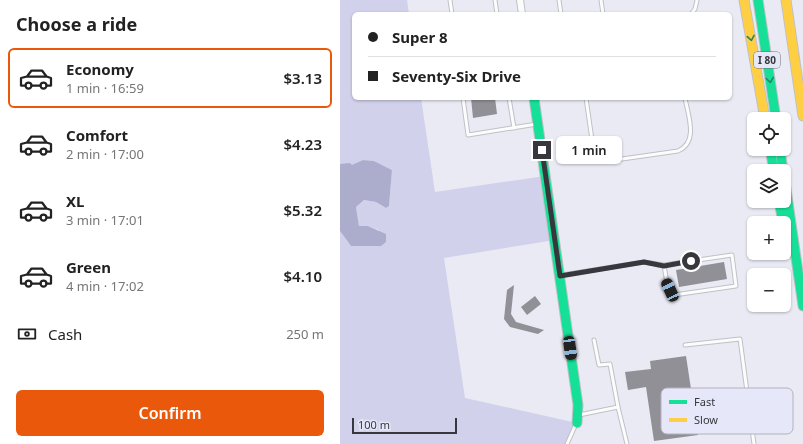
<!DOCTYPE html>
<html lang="en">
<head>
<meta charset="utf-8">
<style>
	:root { --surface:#fff; --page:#f6f6f6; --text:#222; --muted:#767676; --line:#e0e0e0; --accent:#ea580c }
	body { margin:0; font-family:"Noto Sans",sans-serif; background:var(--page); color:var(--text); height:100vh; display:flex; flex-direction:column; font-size:15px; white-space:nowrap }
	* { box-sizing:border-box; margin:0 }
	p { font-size:13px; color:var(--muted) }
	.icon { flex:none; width:22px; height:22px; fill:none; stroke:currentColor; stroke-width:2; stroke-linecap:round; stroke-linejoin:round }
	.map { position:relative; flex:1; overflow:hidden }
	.details { display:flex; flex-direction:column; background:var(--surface); width:340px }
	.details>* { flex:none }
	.hud { position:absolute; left:12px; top:12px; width:380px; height:88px; border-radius:6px; box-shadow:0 1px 3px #0004; display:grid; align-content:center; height:88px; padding:0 16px; background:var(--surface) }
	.buttons { position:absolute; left:407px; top:112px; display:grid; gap:8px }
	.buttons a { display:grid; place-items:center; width:44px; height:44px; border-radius:6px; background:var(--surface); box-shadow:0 1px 3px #0004; font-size:20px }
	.scale { position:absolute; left:12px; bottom:10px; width:105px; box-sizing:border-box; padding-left:4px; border:2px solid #37373d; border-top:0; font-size:11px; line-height:14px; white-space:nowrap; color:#37373d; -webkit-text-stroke:3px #e6e7f8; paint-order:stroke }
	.end { position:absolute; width:18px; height:18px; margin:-9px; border:5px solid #37373d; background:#fff; box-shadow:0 0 0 2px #fff }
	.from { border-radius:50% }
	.bubble { position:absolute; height:28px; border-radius:6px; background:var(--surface); box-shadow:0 1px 3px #0004; font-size:13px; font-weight:600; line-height:28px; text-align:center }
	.car { position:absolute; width:12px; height:24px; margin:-12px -6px; border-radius:5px; box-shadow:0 0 3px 1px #0007; background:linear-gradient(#222 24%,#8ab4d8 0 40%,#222 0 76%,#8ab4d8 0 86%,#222 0) }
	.hud b { display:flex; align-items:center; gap:14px; height:38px; font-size:15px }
	.hud b+b { border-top:1px solid var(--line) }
	.hud i { width:10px; height:10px; background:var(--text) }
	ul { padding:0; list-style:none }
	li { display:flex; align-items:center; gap:12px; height:60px; margin:0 8px 6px; padding:0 8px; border:2px solid transparent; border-radius:6px }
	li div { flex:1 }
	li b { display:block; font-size:15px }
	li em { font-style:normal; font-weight:600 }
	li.selected { border-color:var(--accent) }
	li>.icon { width:36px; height:36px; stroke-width:1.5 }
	h2 { padding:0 16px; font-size:18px; line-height:48px }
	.pay { display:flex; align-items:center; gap:10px; height:44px; padding:0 16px; font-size:15px }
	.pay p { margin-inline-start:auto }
	.button { display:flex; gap:8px; margin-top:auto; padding:8px 16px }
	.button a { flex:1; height:46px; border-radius:6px; background:var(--accent); color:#fff; font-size:16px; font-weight:600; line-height:46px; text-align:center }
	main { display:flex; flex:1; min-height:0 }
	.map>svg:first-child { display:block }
	.green { fill:#d1d1eb }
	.water { fill:#acadcd }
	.building { fill:#909096 }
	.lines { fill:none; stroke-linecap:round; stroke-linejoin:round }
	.lane-casing { stroke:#c0c0c7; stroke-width:5 }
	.street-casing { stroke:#c0c0c7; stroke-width:8 }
	.fast-casing { stroke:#c0c0c7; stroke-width:11 }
	.slow-casing { stroke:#c0c0c7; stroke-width:11 }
	.lane { stroke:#fcfcfd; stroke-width:3 }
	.street { stroke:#fcfcfd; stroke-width:6 }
	.fast { stroke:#16e098; stroke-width:9 }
	.slow { stroke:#ffcf43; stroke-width:9 }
	.oneway { stroke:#288366 }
	.route { stroke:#37373d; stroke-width:5 }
	.labels { text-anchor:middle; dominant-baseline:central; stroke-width:4; stroke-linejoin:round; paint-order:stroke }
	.shield { fill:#e6e7f8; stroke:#6c6c75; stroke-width:1 }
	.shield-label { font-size:10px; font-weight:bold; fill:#37373d }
	.key { fill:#e6e7f8; stroke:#b2b2c0; stroke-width:1 }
	.key-label { font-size:11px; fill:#37373d }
</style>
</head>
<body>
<main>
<section class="details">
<h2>Choose a ride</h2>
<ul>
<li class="selected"><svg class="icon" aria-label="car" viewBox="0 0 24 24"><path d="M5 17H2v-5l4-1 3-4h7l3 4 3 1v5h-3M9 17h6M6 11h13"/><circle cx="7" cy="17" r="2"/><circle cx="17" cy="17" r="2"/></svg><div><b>Economy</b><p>1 min · 16:59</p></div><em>$3.13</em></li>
<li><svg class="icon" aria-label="car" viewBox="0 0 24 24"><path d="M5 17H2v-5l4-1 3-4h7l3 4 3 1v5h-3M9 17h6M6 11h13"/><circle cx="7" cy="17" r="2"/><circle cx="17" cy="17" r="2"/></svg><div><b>Comfort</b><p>2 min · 17:00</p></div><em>$4.23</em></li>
<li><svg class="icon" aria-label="car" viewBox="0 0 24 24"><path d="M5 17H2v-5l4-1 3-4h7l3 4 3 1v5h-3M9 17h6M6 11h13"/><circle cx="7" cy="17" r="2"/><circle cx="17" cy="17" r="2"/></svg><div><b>XL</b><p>3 min · 17:01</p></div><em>$5.32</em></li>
<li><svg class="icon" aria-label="car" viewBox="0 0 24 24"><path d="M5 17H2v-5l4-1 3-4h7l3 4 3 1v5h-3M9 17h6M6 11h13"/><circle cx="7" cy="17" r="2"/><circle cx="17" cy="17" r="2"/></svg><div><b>Green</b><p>4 min · 17:02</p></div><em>$4.10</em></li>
</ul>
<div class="pay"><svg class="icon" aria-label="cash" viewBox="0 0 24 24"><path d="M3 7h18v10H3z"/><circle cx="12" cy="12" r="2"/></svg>Cash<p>250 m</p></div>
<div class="button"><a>Confirm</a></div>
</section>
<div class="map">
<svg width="463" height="444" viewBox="0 0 463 444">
	<rect width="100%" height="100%" fill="#eaeaf4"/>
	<path class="green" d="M 0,0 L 67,0 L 69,14 L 14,14 L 14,98 L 81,98 L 95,192 L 205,176 L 215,240 L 104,258 L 125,398 L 237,423 L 227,444 L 0,444 L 0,231 L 11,246 L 41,246 L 39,230 L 28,226 L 19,226 L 16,207 L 24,200 L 36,202 L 46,208 L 49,206 L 52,170 L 34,161 L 23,160 L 12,166 L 0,164 Z"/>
	<path class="water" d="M 23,160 L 34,161 L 52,170 L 49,206 L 46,208 L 36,202 L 24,200 L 16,207 L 19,226 L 28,226 L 46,234 L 46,242 L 41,246 L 11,246 L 0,231 L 0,164 L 10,163 L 12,165 Z"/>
	<g class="building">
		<path d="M 131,98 L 155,98 L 157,114 L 133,118 Z"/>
		<path d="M 384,262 L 387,279 L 339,287 L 336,270 Z"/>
		<path d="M 174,285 L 171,314 L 176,322 L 204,330 L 198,334 L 170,327 L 164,319 L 167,290 Z"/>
		<path d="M 195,296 L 201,304 L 187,315 L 181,307 Z"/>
		<path d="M 346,356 L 358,435 L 314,441 L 306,387 L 288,390 L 285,372 L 311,369 L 310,361 Z"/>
	</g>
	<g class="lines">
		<g class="lane-casing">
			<g id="lane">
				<path d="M 110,0 L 112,14"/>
				<path d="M 155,0 L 157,14"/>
				<path d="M 219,0 L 221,14"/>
				<path d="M 261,0 L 263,14"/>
				<path d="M 351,14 L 355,9 L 357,0"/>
				<path d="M 123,98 L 128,135 L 197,124"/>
				<path d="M 169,98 L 174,128"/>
				<path d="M 246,98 L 254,154 L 261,160 L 268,161 L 338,151 C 359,142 348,115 345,98"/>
				<path d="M 222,275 L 304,262 L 324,265 L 392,255 L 396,286 L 334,295 L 327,283 L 324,265"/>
				<path d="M 254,340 L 259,365 L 270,364 L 278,407"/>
				<path d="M 345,345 L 400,339 L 414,444"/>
				<path d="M 239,415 L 278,407 L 287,444"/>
				<path d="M 227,444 L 236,424"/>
			</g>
		</g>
		<g class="street-casing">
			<path id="street" d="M 180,0 L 182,14"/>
		</g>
		<g class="fast-casing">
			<g id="fast">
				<path d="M 418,0 L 436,119"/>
				<path d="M 194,98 L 238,405 L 237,423"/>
				<path d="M 430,149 L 434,171"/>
				<path d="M 440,149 L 443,171"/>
				<path d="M 444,175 L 463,306"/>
				<path d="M 439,201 L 443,223"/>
			</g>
		</g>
		<g class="slow-casing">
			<g id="slow">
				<path d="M 404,0 L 425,119"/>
				<path d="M 446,0 L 463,116"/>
			</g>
		</g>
		<use href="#lane" class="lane"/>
		<use href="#street" class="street"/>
		<use href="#fast" class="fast"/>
		<use href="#slow" class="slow"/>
	</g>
	<defs><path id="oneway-chevron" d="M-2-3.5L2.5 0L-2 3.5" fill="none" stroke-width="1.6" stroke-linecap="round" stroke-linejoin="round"/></defs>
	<g class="oneway">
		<use href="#oneway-chevron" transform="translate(411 38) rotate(80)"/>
		<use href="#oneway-chevron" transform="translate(430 80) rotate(82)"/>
	</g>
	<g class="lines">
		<path class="route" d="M 202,150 L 220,276 L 304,262 L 324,266 L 351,261"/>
	</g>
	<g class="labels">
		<rect class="shield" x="414" y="52" width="26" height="16" rx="3"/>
		<g class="shield-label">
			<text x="427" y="60">I 80</text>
		</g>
	</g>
	<rect x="321" y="388" width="132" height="46" rx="6" class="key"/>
	<rect x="329" y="400" width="18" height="4" fill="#16e098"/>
	<rect x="329" y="418" width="18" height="4" fill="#ffcf43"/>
	<g class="key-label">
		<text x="354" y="406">Fast</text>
		<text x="354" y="424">Slow</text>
	</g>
</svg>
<div class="buttons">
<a><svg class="icon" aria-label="locate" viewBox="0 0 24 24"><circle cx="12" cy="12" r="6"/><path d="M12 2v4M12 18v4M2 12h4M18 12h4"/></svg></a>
<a><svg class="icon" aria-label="layers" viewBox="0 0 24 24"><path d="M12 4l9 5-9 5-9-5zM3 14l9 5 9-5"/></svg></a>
<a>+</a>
<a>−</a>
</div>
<div class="scale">100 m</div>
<i class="end from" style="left:351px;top:261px"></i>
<i class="end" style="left:202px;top:150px"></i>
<div class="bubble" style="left:216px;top:136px;width:66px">1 min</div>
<i class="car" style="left:330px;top:290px;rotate:335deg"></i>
<i class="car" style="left:230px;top:348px;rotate:172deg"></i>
<div class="hud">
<b><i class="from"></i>Super 8</b>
<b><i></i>Seventy-Six Drive</b>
</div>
</div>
</main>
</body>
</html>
